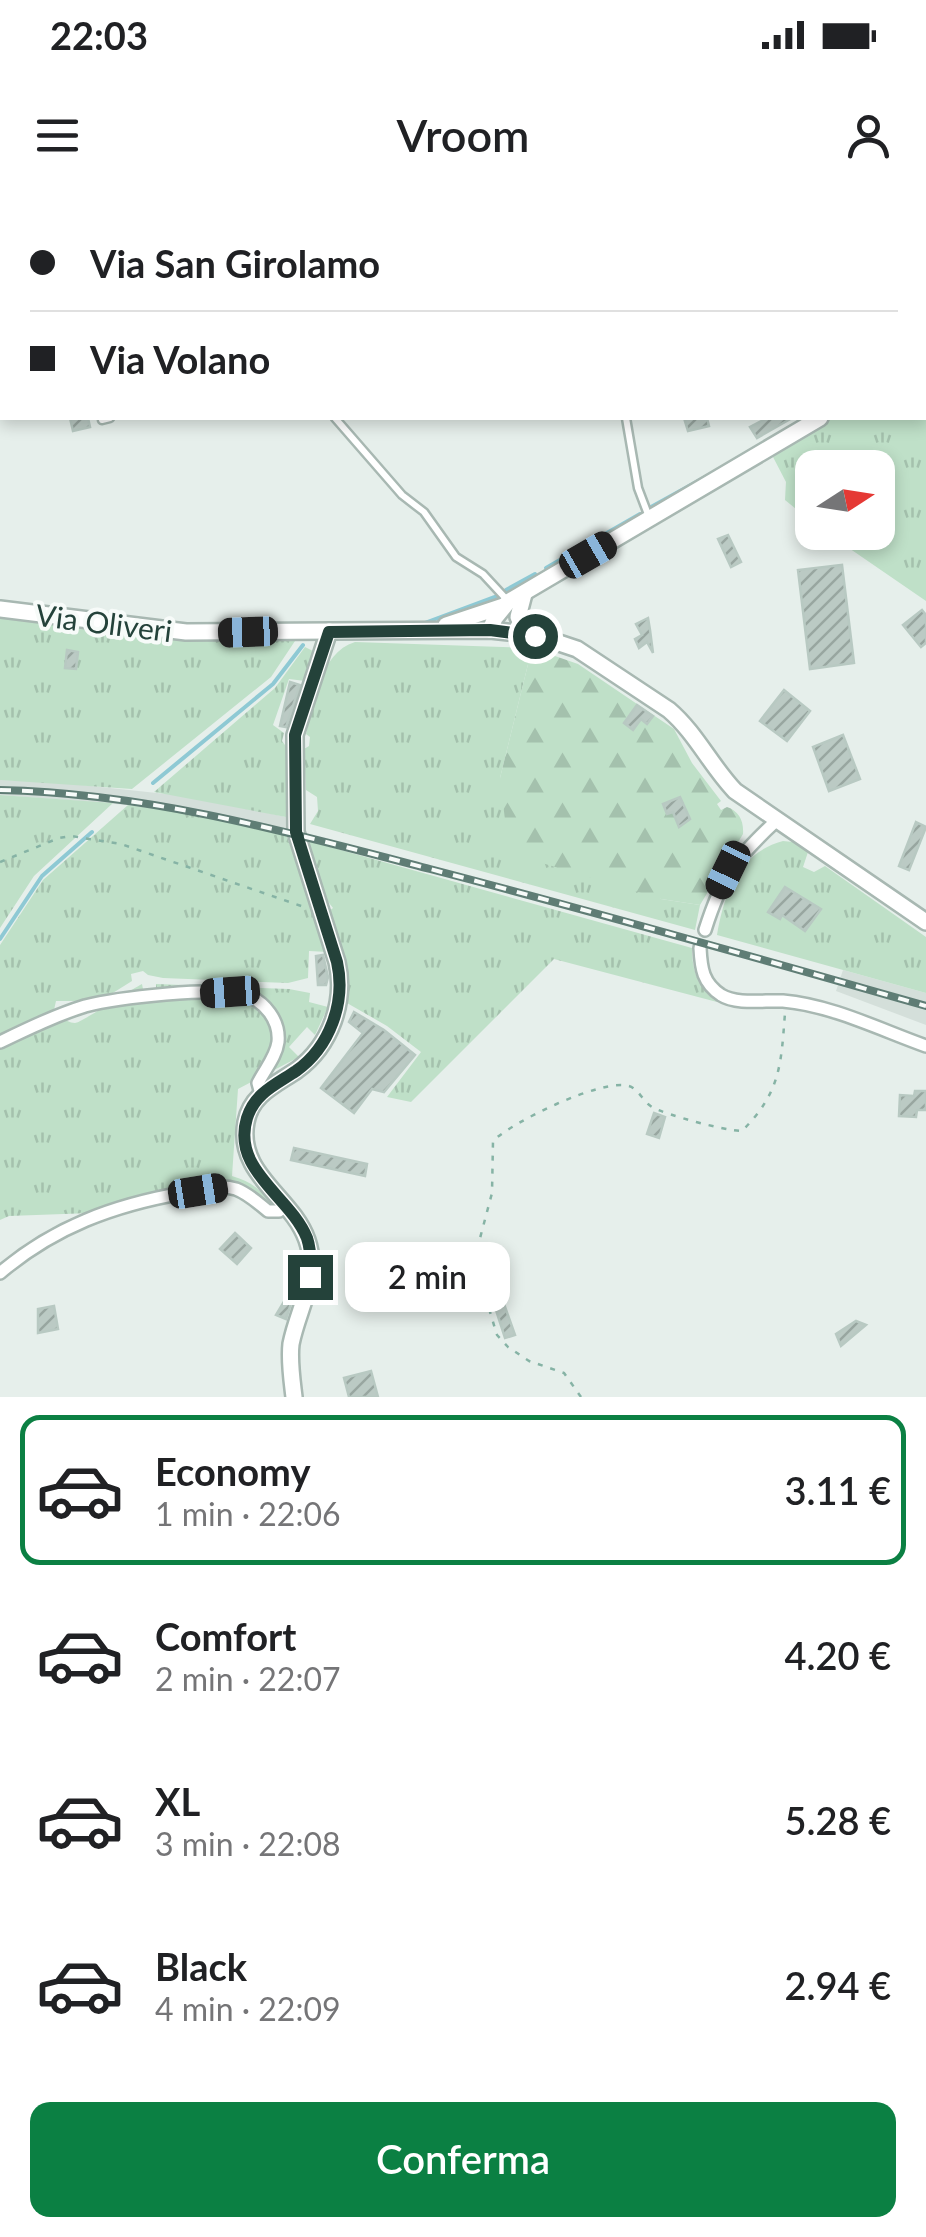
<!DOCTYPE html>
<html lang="it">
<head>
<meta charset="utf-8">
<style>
	:root { --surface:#fff; --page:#f2f2f2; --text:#202124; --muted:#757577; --line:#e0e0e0; --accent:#0b8043 }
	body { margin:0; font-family:Lato,sans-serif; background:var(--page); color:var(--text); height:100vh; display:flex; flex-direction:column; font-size:38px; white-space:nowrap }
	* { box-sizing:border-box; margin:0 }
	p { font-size:32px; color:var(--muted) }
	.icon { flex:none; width:55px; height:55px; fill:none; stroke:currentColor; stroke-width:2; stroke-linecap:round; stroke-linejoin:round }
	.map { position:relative; height:1197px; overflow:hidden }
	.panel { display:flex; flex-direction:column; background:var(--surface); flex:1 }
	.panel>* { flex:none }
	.hud { position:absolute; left:0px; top:0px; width:928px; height:220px; box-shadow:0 5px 15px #0003; display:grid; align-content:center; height:220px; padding:0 30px; background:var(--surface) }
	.needle { width:65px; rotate:78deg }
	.fabs { position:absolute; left:795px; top:250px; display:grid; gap:20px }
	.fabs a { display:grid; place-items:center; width:100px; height:100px; border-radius:20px; background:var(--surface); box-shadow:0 5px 15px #0003; font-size:50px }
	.end { position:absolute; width:45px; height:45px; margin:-22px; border:12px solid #24423a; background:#fff; box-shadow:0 0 0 5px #fff }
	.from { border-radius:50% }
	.bubble { position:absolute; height:70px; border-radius:20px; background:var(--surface); box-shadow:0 5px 15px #0003; font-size:32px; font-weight:600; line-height:70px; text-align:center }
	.car { position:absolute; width:30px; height:60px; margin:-30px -15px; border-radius:12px; box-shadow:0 0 8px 2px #0007; background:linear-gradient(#222 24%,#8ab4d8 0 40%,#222 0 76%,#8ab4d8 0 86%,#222 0) }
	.hud b { display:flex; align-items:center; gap:35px; height:95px; font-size:38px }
	.hud b+b { border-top:2px solid var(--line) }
	.hud i { width:25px; height:25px; background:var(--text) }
	ul { padding:18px 0 0; list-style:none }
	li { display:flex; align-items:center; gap:30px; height:150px; margin:0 20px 15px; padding:0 10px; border:5px solid transparent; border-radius:20px }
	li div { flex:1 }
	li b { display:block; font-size:38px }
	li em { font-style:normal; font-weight:600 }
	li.on { border-color:var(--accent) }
	li>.icon { width:90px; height:90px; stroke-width:1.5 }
	.action { display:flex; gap:20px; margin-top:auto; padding:20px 30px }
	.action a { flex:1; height:115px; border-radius:20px; background:var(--accent); color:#fff; font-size:40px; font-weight:600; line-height:115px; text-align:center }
	.status { display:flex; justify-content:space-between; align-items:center; height:70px; padding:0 50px; background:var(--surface); direction:ltr }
	.status svg { height:28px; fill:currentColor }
	header { display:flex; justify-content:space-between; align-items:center; height:130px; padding:0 30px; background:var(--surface); font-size:45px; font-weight:600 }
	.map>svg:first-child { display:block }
	.built { fill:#d4dfda }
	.grass { fill:url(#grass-tufts) }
	.forest { fill:url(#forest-firs) }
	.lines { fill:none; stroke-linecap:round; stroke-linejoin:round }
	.stream { stroke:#8ec9d4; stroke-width:4 }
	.building { fill:url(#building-hatch); stroke:#b8c9c2; stroke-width:2.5 }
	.service-casing { stroke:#a8b8b2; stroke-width:11 }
	.minor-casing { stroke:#a8b8b2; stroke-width:16 }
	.tertiary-casing { stroke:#a8b8b2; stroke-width:20 }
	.path { stroke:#86b3a5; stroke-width:2.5; stroke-dasharray:5 8; stroke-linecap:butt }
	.service { stroke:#fff; stroke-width:6 }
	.minor { stroke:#fff; stroke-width:11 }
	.tertiary { stroke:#fff; stroke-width:15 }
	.rail-casing { stroke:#5f7d75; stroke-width:8 }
	.rail { stroke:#f7fbf9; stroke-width:4; stroke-dasharray:11; stroke-linecap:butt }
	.route { stroke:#24423a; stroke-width:12 }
	.labels { text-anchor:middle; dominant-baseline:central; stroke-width:8; stroke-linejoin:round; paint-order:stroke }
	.street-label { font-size:30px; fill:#24423a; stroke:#f7fbf9 }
</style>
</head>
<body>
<div class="status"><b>22:03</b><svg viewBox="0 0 49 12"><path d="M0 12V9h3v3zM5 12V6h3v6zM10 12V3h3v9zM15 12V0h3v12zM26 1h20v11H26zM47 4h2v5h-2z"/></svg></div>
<header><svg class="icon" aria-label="menu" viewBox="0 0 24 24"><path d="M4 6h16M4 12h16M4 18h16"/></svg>Vroom<svg class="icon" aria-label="person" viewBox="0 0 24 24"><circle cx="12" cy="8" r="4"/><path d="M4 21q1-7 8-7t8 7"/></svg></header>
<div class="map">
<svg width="926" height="1197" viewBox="0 0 926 1197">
	<defs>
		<pattern id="grass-tufts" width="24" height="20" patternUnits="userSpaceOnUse" patternTransform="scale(2.5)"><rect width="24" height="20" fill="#bfe0c8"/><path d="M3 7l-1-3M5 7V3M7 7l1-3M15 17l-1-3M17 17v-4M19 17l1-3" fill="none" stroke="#a4c1ad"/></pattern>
		<pattern id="forest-firs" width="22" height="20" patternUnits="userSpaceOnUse" patternTransform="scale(2.5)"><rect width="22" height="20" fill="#bfe0c8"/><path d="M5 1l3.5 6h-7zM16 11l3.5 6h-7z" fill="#a4c1ad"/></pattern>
		<pattern id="building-hatch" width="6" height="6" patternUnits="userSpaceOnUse" patternTransform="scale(2.5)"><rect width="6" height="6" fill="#bbcac4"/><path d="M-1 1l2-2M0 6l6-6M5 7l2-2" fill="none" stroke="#98a6a0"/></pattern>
	</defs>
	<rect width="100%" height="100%" fill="#e6efeb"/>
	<g class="built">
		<path d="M 0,580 L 45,581 L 194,597 L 286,617 L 286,634 L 192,614 L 128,605 L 0,595 Z"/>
		<path d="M 843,770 L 926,793 L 926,825 L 836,791 Z"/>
	</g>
	<g class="grass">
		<path d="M 926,155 L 926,401 L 827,333 L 878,332 L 878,268 L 812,268 L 812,322 L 785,300 L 786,282 L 773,257 L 831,218 L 925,218 Z"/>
		<path d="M 0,418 L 106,429 L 297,438 L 271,477 L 132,589 L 0,580 Z"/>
		<path d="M 355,442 L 532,448 L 500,578 L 661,699 L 700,705 L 695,730 L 310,624 L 318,611 L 317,597 L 306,590 L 304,549 L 309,546 L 310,537 L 306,534 C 315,503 319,453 355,442 Z"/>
		<path d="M 305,447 L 313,451 L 305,481 L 289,479 L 273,525 L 284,533 L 282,541 L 288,549 L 286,617 L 154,592 L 275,488 Z"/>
		<path d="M 0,595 L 113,603 L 34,676 L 0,728 Z"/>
		<path d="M 128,605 L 192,614 L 286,634 L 328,752 L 309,751 L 308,778 L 288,783 L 163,778 L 148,775 L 143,771 L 131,774 L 132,781 L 92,806 L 83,801 L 56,801 L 54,810 C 59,815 67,823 75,823 C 81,823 130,790 142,784 L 143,789 L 156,790 L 156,784 L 289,789 L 310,793 L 309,802 L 328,807 L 315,835 L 307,827 L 289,847 L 299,857 L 238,889 L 232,976 C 250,981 263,990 272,1007 L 231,984 L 91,1013 L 9,1016 L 0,1020 L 0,745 L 43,680 Z"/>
		<path d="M 305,640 L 692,748 C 692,771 698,787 717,802 L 554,759 L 411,902 L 387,897 L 421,852 L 387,826 L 347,803 L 344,755 L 329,711 L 333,708 L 322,694 Z"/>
		<path d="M 783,641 L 793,642 L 808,652 L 803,667 L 814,672 L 825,666 L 926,737 L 926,793 L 717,735 C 724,694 738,653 783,641 Z"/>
	</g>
	<path class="forest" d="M 532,448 L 578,464 L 674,529 L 692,563 L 721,601 L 717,604 L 721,610 L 727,607 C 739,611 744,621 743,634 L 700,705 L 661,699 L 509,653 L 500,578 Z"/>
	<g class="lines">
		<g class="stream">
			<path d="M 925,139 L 926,138"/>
			<path d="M 651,307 L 709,275"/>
			<path d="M 546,368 L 640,314"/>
			<path d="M 506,390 L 535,374"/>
			<path d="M 422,424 L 497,396"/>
			<path d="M 153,583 L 273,484 L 303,445"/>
			<path d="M 0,739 L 42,676 L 92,632"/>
		</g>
	</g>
	<g class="building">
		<path d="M 70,218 L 88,218 L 90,227 L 73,231 Z"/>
		<path d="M 684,218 L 707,218 L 709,226 L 688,231 Z"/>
		<path d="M 767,218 L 792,218 L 757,238 L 750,227 Z"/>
		<path d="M 728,335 L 741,362 L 731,367 L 718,339 Z"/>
		<path d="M 842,365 L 854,463 L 810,469 L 798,370 Z"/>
		<path d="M 922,410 L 926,415 L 926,443 L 921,447 L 903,425 Z"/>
		<path d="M 648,418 L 650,430 L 653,453 L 647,442 L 639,448 L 635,439 L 642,435 L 636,424 Z"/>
		<path d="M 67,450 L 78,452 L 76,469 L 65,468 Z"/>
		<path d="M 290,482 L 300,485 L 286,527 L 280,526 Z"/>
		<path d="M 784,490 L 810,511 L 787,541 L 760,521 Z"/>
		<path d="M 637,505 L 653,516 L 647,524 L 641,519 L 633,530 L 624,523 Z"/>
		<path d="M 843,535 L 860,579 L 829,591 L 813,547 Z"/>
		<path d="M 680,597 L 690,619 L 679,627 L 673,612 L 667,614 L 663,604 Z"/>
		<path d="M 916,622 L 926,627 L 909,670 L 899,666 Z"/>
		<path d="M 785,687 L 821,709 L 805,731 L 782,715 L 780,719 L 768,712 Z"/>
		<path d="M 323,755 L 328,777 L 326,785 L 318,785 L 316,756 Z"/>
		<path d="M 354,812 L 384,830 L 415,855 L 384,892 L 372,889 L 354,913 L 321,888 L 363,833 L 349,822 Z"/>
		<path d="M 915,891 L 926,891 L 926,910 L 917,910 L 916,917 L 899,916 L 900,895 L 914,896 Z"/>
		<path d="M 654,913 L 665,917 L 659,938 L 647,934 Z"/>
		<path d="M 294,948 L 367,964 L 365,976 L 291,960 Z"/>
		<path d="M 235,1033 L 251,1048 L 237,1064 L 220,1049 Z"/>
		<path d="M 291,1090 L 295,1091 L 286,1119 L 276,1115 Z"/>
		<path d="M 504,1104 L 515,1135 L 505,1138 L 495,1107 Z"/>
		<path d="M 54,1106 L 58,1129 L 38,1133 L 38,1109 Z"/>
		<path d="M 856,1121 L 866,1125 L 841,1146 L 836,1134 Z"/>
		<path d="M 371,1171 L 378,1197 L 349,1197 L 344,1178 Z"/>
	</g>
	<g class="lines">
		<g class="service-casing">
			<g id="service">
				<path d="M 614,2 L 614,0"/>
				<path d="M 335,218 L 402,295 L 424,312 L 456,357 L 483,374 L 508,401"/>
				<path d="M 626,218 L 638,288 L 649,317"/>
				<path d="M 102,220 L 110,218"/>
			</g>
		</g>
		<g class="minor-casing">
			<g id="minor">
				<path d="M 705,730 C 722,676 735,659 776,621"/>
				<path d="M 700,748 C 701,769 703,783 721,795 C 737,805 765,800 783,801 C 831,805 881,830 926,846"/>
				<path d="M 0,842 C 27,829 56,815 85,806 C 116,798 216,786 245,795 C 265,801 280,821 278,842 C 276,857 265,869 258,883 L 261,894"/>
				<path d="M 0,1073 C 54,1027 114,1005 183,993 C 200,990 219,984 236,989 C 249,994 258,1003 268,1011 L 279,1011 L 285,1005"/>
			</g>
		</g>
		<g class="tertiary-casing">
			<g id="tertiary">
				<path d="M 925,149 L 926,148"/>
				<path d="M 524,394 L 518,417 L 526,430 L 535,435"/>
				<path d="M 0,409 L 186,432 L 490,430 L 535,435 L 577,449 L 669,510 C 696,533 711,566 735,591 L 926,722"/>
				<path d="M 446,425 L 503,406"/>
				<path d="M 490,430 L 495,418 L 508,402 L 820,218"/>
				<path d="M 294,1197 C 292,1180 289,1161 291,1144 C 298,1108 320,1077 307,1040 C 292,997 236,974 246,922 C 251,894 277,884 297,870 C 331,845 346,801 337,762 L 296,632 L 295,535 L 329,431"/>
			</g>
		</g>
		<g class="path">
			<path d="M 0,662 L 59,638 L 71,636 L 121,644 L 307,708"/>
			<path d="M 581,1197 L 564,1173 L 529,1161 L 508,1147 L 497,1135 L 487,1102 L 479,1042 L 492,993 L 493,941 C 512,922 602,878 629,886 C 639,889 643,902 652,907 C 666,915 726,931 742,931 C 781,892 781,864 785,813"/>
		</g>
		<use href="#service" class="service"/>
		<use href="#minor" class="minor"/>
		<use href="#tertiary" class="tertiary"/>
		<g class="rail-casing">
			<path id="rail" d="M 0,590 C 147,593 289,632 430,669 C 596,712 761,759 926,806"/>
		</g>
		<use href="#rail" class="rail"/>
	</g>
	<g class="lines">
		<path class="route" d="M 310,1077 C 311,1064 311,1050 307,1038 C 290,996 231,970 247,918 C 255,893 275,885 296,871 C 330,847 346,802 337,762 L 296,632 L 295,535 L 329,432 L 490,430 L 535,436"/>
	</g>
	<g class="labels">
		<g class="street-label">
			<text transform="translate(104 422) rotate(7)">Via Oliveri</text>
		</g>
	</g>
</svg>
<div class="fabs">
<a><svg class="needle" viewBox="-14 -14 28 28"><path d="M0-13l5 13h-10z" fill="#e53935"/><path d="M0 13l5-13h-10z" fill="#757577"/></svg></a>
</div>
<i class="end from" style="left:535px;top:436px"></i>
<i class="end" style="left:310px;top:1077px"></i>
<div class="bubble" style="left:345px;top:1042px;width:165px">2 min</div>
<i class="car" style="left:588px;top:355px;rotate:60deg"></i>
<i class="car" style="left:248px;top:432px;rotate:268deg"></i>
<i class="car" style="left:728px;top:670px;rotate:206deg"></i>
<i class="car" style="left:230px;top:792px;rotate:266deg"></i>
<i class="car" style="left:198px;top:991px;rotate:81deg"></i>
<div class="hud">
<b><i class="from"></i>Via San Girolamo</b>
<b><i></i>Via Volano</b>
</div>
</div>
<section class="panel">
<ul>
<li class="on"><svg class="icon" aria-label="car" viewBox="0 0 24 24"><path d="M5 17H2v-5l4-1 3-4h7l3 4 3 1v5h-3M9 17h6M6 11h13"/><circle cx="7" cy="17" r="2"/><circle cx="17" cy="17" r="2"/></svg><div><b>Economy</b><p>1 min · 22:06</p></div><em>3.11 €</em></li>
<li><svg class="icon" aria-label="car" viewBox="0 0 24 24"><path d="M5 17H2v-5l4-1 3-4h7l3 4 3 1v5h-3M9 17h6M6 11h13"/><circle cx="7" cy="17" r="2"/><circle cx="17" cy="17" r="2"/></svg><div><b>Comfort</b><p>2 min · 22:07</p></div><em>4.20 €</em></li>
<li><svg class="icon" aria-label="car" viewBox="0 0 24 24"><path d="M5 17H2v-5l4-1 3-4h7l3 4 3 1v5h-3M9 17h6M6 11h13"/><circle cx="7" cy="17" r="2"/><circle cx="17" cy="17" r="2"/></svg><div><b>XL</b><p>3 min · 22:08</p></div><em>5.28 €</em></li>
<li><svg class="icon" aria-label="car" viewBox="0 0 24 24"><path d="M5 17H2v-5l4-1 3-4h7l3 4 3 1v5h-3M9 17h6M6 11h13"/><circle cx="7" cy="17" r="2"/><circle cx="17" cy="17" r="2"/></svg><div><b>Black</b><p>4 min · 22:09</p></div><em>2.94 €</em></li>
</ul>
<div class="action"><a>Conferma</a></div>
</section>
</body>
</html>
